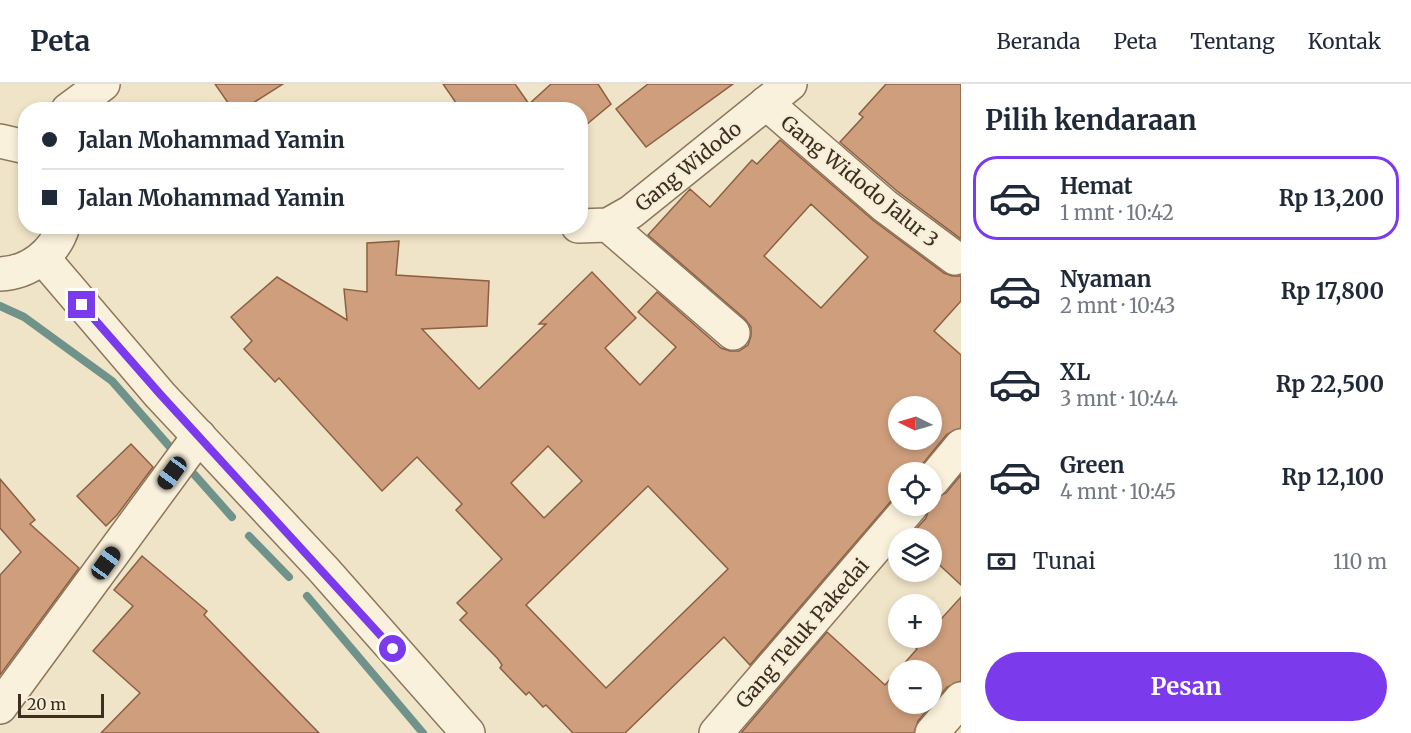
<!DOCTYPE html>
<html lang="id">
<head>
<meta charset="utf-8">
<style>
	:root { --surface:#fff; --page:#f2f2f3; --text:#1f2937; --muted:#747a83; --line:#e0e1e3; --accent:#7c3aed }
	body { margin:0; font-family:Merriweather,serif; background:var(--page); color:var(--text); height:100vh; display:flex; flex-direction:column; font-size:22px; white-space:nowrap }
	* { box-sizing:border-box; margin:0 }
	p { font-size:20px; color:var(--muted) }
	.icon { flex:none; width:33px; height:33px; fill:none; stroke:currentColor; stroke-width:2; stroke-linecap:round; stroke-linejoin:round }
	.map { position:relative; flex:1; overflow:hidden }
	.side { display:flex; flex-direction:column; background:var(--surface); width:450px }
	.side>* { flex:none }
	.banner { position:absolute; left:18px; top:18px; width:570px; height:132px; border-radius:24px; box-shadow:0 3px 9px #0003; display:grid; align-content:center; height:132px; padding:0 24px; background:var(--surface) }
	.needle { width:39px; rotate:275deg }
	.fabs { position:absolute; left:888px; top:312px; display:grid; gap:12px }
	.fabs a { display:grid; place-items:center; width:54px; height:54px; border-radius:50%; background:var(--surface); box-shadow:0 3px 9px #0003; font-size:30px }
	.scale { position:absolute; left:18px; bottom:15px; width:86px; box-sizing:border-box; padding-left:6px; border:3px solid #3d2e20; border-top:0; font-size:16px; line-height:21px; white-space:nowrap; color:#3d2e20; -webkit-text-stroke:4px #f7eed8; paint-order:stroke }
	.end { position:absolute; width:27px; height:27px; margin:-14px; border:8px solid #7c3aed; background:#fff; box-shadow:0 0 0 3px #fff }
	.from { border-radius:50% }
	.car { position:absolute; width:18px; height:36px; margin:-18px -9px; border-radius:8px; box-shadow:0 0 4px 2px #0007; background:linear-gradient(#222 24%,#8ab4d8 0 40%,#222 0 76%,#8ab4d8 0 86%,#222 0) }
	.banner b { display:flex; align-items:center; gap:21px; height:57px; font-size:22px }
	.banner b+b { border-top:2px solid var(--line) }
	.banner i { width:15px; height:15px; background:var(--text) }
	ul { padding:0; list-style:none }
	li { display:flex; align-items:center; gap:18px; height:84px; margin:0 12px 9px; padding:0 12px; border:3px solid transparent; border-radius:24px }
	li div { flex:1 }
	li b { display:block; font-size:22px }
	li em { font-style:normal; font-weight:700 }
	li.selected { border-color:var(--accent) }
	li>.icon { width:54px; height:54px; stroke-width:1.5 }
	h2 { padding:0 24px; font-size:27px; line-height:72px }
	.pay { display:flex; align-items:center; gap:15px; height:66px; padding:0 24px; font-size:22px }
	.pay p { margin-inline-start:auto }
	.action { display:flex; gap:12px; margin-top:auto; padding:12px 24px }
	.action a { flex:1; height:69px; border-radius:36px; background:var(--accent); color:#fff; font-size:24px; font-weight:700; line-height:69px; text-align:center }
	header { display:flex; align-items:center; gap:36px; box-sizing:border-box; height:84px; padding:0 30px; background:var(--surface); border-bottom:2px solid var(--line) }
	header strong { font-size:28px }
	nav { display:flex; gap:33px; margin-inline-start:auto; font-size:21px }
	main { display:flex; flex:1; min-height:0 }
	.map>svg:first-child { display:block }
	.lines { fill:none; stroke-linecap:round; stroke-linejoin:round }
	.stream { stroke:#6f938a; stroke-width:8 }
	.building { fill:#cf9f7d; stroke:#8d5f41; stroke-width:1.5; fill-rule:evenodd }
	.minor-casing { stroke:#8d765c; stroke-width:36 }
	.minor { stroke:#faf1dc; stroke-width:33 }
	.route { stroke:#7c3aed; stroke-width:8 }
	.labels { text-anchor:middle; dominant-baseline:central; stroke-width:4.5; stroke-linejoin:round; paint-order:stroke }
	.street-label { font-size:20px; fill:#3d2e20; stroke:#f7eed8 }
</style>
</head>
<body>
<header>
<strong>Peta</strong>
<nav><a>Beranda</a><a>Peta</a><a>Tentang</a><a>Kontak</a></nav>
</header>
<main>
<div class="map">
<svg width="961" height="649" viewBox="0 0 961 649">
	<rect width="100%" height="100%" fill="#f0e4c8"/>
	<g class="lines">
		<g class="stream">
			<path d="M 0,222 L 24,233 L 112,297 L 177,371"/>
			<path d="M 185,380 L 232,433"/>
			<path d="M 249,452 L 289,493"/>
			<path d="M 307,512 L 423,649"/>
		</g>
	</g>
	<g class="building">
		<path d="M 215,0 L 283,0 L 242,26 L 233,26 Z"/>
		<path d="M 443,0 L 515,0 L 529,20 L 551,0 L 598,0 L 611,20 L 580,46 L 580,26 L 461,26 Z"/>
		<path d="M 648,0 L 733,0 L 646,63 L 616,25 Z"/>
		<path d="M 886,0 L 961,0 L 961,155 L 897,107 L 840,58 L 863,33 L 859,30 Z"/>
		<path d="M 780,56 L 874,137 L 944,189 L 952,192 L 961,192 L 961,217 L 934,247 L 961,271 L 961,344 L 947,350 L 916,388 L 898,388 L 898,409 L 750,581 L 724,553 L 625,649 L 573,649 L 546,621 L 543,623 L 529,608 L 526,611 L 500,584 L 502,581 L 498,575 L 460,536 L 467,529 L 457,519 L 502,475 L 456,426 L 462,420 L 417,373 L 382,407 L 279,294 L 275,298 L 244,265 L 252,257 L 231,233 L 277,193 L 347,236 L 344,205 L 367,208 L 367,159 L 399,157 L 396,191 L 489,197 L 487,242 L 422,245 L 479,305 L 546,240 L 539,240 L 592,188 L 636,234 L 605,264 L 640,301 L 676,263 L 638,228 L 657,208 L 721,264 L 730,267 L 739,267 L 748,261 L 751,252 L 751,243 L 745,235 L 648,151 L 690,105 L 710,123 L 752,76 L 757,80 ZM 811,120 L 868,173 L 821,224 L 764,172 ZM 898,322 L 932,322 L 932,356 L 898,356 ZM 548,362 L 582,397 L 544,434 L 511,399 ZM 648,402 L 728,485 L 606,604 L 526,521 Z"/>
		<path d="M 131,360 L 153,383 L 117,431 L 106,442 L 77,412 Z"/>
		<path d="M 961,391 L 961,501 L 932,474 L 932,454 L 909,453 L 926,434 L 932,415 L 946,409 Z"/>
		<path d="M 0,395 L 35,436 L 30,440 L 79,484 L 0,591 L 0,491 L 21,468 L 0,444 Z"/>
		<path d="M 142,472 L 207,527 L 204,531 L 319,649 L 101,649 L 140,609 L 93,567 L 133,522 L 114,506 Z"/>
		<path d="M 961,513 L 961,597 L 947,603 L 918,637 L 914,649 L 741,649 L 827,548 L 885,601 L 917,565 L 915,563 L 924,554 L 932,554 L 932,545 ZM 898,586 L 932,586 L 932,620 L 898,620 Z"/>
	</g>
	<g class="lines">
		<g class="minor-casing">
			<g id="minor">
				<path d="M 766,19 L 885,122 L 955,174"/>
				<path d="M 68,26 L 103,0"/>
				<path d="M 0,57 L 26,63"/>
				<path d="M 608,141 L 733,249"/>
				<path d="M 578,142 L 608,141 L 631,128 L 790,0"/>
				<path d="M 43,174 L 160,311 L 323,485 L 468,649"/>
				<path d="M 0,190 C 28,189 55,170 63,142"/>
				<path d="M 932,397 L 961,362"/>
				<path d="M 0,623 L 199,352"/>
				<path d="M 716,649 L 911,422"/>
				<path d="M 932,649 L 961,615"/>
			</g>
		</g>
		<use href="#minor" class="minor"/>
	</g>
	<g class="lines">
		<path class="route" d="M 82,221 L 160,310 L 393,565"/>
	</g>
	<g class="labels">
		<g class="street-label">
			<text transform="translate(688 82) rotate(-39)">Gang Widodo</text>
			<text transform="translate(860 97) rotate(39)">Gang Widodo Jalur 3</text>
			<text transform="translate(802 549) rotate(-49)">Gang Teluk Pakedai</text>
		</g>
	</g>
</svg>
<div class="fabs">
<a><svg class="needle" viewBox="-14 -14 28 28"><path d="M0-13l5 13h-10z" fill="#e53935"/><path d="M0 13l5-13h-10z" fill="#747a83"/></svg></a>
<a><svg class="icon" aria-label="locate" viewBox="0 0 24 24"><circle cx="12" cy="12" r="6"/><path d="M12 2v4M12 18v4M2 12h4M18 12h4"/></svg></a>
<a><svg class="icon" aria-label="layers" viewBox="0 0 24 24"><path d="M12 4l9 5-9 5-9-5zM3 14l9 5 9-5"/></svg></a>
<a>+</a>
<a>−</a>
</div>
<div class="scale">20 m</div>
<i class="end from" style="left:393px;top:565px"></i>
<i class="end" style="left:82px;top:221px"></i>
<i class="car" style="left:172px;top:389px;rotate:216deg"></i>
<i class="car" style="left:106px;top:479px;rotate:36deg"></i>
<div class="banner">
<b><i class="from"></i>Jalan Mohammad Yamin</b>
<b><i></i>Jalan Mohammad Yamin</b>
</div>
</div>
<section class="side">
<h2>Pilih kendaraan</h2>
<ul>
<li class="selected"><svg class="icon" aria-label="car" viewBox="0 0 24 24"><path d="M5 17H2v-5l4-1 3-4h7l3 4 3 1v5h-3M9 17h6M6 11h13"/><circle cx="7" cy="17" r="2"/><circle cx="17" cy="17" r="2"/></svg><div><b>Hemat</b><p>1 mnt · 10:42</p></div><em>Rp 13,200</em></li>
<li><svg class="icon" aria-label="car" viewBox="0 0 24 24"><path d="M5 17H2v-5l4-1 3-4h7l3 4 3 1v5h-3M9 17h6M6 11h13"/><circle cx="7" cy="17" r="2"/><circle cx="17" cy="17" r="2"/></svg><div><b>Nyaman</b><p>2 mnt · 10:43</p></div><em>Rp 17,800</em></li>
<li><svg class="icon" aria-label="car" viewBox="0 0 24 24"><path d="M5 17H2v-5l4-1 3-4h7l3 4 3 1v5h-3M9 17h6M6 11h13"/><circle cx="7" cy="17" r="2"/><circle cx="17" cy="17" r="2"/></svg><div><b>XL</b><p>3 mnt · 10:44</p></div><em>Rp 22,500</em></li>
<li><svg class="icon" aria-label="car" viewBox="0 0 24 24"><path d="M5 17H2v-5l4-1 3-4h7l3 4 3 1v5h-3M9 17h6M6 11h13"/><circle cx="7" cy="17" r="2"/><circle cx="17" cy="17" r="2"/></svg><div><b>Green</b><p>4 mnt · 10:45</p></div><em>Rp 12,100</em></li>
</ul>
<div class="pay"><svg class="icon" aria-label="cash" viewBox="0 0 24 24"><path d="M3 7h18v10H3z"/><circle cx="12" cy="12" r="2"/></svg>Tunai<p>110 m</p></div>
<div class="action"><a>Pesan</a></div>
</section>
</main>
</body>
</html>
